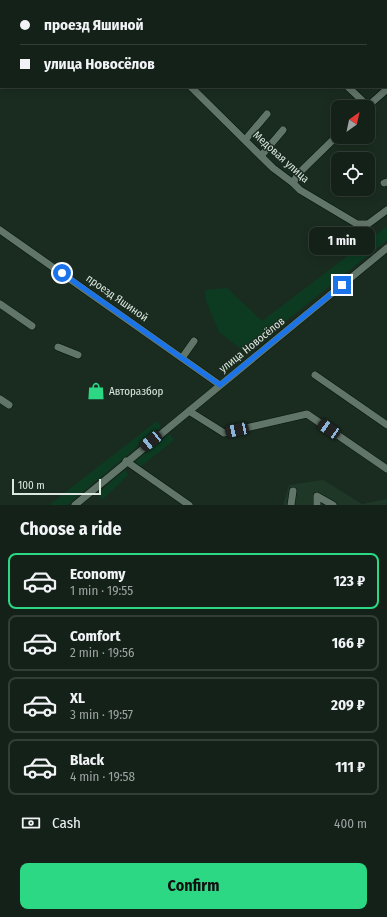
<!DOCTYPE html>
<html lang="en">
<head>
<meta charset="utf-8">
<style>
	:root { --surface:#142118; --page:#212e25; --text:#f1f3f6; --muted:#9da3a2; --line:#333e37; --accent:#2cd884 }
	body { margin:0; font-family:"Fira Sans Condensed",sans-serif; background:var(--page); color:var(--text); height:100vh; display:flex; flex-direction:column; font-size:15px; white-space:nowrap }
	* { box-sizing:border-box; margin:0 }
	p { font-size:13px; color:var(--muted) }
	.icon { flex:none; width:22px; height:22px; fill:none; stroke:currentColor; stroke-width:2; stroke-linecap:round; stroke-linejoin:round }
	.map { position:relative; height:505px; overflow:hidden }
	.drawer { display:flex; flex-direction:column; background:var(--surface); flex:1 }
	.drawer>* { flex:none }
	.guide { position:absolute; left:0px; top:0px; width:387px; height:88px; box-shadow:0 2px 10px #0003,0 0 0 1px var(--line); display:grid; align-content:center; height:88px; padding:0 20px; background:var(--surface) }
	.needle { width:26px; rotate:33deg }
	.controls { position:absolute; left:331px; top:100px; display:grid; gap:8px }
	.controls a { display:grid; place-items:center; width:44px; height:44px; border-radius:8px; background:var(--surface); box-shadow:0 2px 10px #0003,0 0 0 1px var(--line); font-size:20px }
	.scale { position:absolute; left:12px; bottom:10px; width:89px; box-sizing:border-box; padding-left:4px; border:2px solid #dbe7df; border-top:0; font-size:11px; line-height:14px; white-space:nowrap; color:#dbe7df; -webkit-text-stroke:3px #1a2c20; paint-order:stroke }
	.end { position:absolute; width:18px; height:18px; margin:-9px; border:5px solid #1a73e8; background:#fff; box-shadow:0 0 0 2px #fff }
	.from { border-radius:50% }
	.bubble { position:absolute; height:28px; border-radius:8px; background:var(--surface); box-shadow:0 2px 10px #0003,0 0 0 1px var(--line); font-size:13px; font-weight:700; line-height:28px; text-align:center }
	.car { position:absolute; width:12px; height:24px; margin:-12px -6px; border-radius:5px; box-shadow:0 0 3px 1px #0007; background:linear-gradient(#222 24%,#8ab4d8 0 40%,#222 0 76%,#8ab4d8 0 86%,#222 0) }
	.guide b { display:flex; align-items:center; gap:14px; height:38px; font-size:15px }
	.guide b+b { border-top:1px solid var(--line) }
	.guide i { width:10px; height:10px; background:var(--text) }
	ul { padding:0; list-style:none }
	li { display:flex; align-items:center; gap:12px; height:56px; margin:0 8px 6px; padding:0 12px; border:2px solid var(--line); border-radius:8px }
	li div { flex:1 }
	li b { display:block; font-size:15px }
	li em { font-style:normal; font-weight:700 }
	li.current { border-color:var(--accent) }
	li>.icon { width:36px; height:36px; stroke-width:1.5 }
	h2 { padding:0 20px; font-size:18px; line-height:48px }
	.pay { display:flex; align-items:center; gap:10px; height:44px; padding:0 20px; font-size:15px }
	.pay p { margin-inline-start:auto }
	.primary-button { display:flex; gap:8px; margin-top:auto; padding:8px 20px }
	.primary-button a { flex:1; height:46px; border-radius:8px; background:var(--accent); color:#111; font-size:16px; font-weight:700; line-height:46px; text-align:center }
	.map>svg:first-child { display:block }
	.built { fill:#1e3727 }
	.green { fill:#0c3b22 }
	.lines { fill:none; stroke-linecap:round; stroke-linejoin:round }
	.minor-casing { stroke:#04140a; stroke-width:8 }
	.minor { stroke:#617568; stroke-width:7 }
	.route { stroke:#1a73e8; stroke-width:5 }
	.labels { text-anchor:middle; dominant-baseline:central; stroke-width:3; stroke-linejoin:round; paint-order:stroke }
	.street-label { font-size:11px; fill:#dbe7df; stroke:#1a2c20 }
	.poi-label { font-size:11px; fill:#dbe7df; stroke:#1a2c20; text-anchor:start }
</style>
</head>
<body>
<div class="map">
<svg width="387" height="505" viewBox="0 0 387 505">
	<rect width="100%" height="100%" fill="#1a2c20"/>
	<path class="built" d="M 323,480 L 362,504 L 387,499 L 387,505 L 283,505 L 289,485 Z"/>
	<g class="green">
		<path d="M 387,226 L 387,240 L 246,353 L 219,332 L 206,301 L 205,290 L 227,288 L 262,321 Z"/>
		<path d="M 157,421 L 161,427 L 67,505 L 49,505 Z"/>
		<path d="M 170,434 L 174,440 L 140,467 L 135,461 Z"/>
		<path d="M 125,470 L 128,475 L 102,500 L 98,493 Z"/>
	</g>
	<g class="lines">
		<g class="minor-casing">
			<g id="minor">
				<path d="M 237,0 L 239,1"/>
				<path d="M 213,1 L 214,0"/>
				<path d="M 362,1 L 363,0"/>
				<path d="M 191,87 L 273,168 L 293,183 L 300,190 L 357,224 L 368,224 L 387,210"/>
				<path d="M 348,87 L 368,106"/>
				<path d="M 367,107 L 387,89"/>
				<path d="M 245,140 L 267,114"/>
				<path d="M 261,156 L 283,130"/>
				<path d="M 293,183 L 298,174 L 338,135"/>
				<path d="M 384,183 L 387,182"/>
				<path d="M 0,230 L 220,385"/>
				<path d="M 0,304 L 32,326"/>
				<path d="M 58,347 L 78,355"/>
				<path d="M 182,358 L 194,341"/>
				<path d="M 315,375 L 387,425"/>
				<path d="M 0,399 L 9,405"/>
				<path d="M 189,411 L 224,433 L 307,414 L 387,469"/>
				<path d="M 126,461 L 189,505"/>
				<path d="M 75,505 L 387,248"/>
				<path d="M 291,505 L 293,491"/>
				<path d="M 317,505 L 317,496 L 333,505"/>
			</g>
		</g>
		<use href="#minor" class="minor"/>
	</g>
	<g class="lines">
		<path class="route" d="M 62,273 L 220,385 L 342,285"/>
	</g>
	<defs>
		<g id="shop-bare" transform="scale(1.38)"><path d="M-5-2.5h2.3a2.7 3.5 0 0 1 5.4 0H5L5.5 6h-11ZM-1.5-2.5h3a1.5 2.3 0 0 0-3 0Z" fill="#2cd884" stroke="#1a2c20" stroke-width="2.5" paint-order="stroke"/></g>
	</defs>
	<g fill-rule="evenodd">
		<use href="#shop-bare" x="96" y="391"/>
	</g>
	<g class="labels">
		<g class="street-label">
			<text transform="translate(281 157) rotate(42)">Медовая улица</text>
			<text transform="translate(117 298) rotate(35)">проезд Яшиной</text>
			<text transform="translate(252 345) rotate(-39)">улица Новосёлов</text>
		</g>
		<g class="poi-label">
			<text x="109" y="391">Авторазбор</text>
		</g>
	</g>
</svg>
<div class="controls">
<a><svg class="needle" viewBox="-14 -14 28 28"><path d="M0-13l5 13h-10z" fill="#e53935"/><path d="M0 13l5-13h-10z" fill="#9da3a2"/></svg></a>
<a><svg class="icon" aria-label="locate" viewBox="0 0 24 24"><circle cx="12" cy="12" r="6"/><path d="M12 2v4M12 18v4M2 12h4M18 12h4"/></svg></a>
</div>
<div class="scale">100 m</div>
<i class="end from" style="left:62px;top:273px"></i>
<i class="end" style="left:342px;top:285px"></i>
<div class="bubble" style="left:309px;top:227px;width:66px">1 min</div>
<i class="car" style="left:329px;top:429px;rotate:304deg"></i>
<i class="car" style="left:237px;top:430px;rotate:258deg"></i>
<i class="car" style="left:151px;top:441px;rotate:231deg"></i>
<div class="guide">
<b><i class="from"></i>проезд Яшиной</b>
<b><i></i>улица Новосёлов</b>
</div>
</div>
<section class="drawer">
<h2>Choose a ride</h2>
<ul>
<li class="current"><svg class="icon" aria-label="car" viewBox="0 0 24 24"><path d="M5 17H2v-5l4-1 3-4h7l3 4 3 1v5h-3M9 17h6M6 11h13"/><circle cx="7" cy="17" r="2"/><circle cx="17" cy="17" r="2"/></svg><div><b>Economy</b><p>1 min · 19:55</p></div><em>123 ₽</em></li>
<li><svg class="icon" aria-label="car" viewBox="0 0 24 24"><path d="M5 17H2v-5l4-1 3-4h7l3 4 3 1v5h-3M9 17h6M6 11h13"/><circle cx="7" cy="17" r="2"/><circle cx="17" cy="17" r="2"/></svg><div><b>Comfort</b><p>2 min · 19:56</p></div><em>166 ₽</em></li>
<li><svg class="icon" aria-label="car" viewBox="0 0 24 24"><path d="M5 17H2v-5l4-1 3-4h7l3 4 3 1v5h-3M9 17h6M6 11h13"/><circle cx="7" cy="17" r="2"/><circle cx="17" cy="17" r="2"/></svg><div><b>XL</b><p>3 min · 19:57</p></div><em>209 ₽</em></li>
<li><svg class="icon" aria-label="car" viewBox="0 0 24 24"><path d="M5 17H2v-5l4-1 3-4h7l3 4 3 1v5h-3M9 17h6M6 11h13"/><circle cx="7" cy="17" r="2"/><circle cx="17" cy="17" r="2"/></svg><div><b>Black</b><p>4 min · 19:58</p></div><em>111 ₽</em></li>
</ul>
<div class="pay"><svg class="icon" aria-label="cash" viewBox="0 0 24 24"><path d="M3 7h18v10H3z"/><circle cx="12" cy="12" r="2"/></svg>Cash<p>400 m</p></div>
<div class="primary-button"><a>Confirm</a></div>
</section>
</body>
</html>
